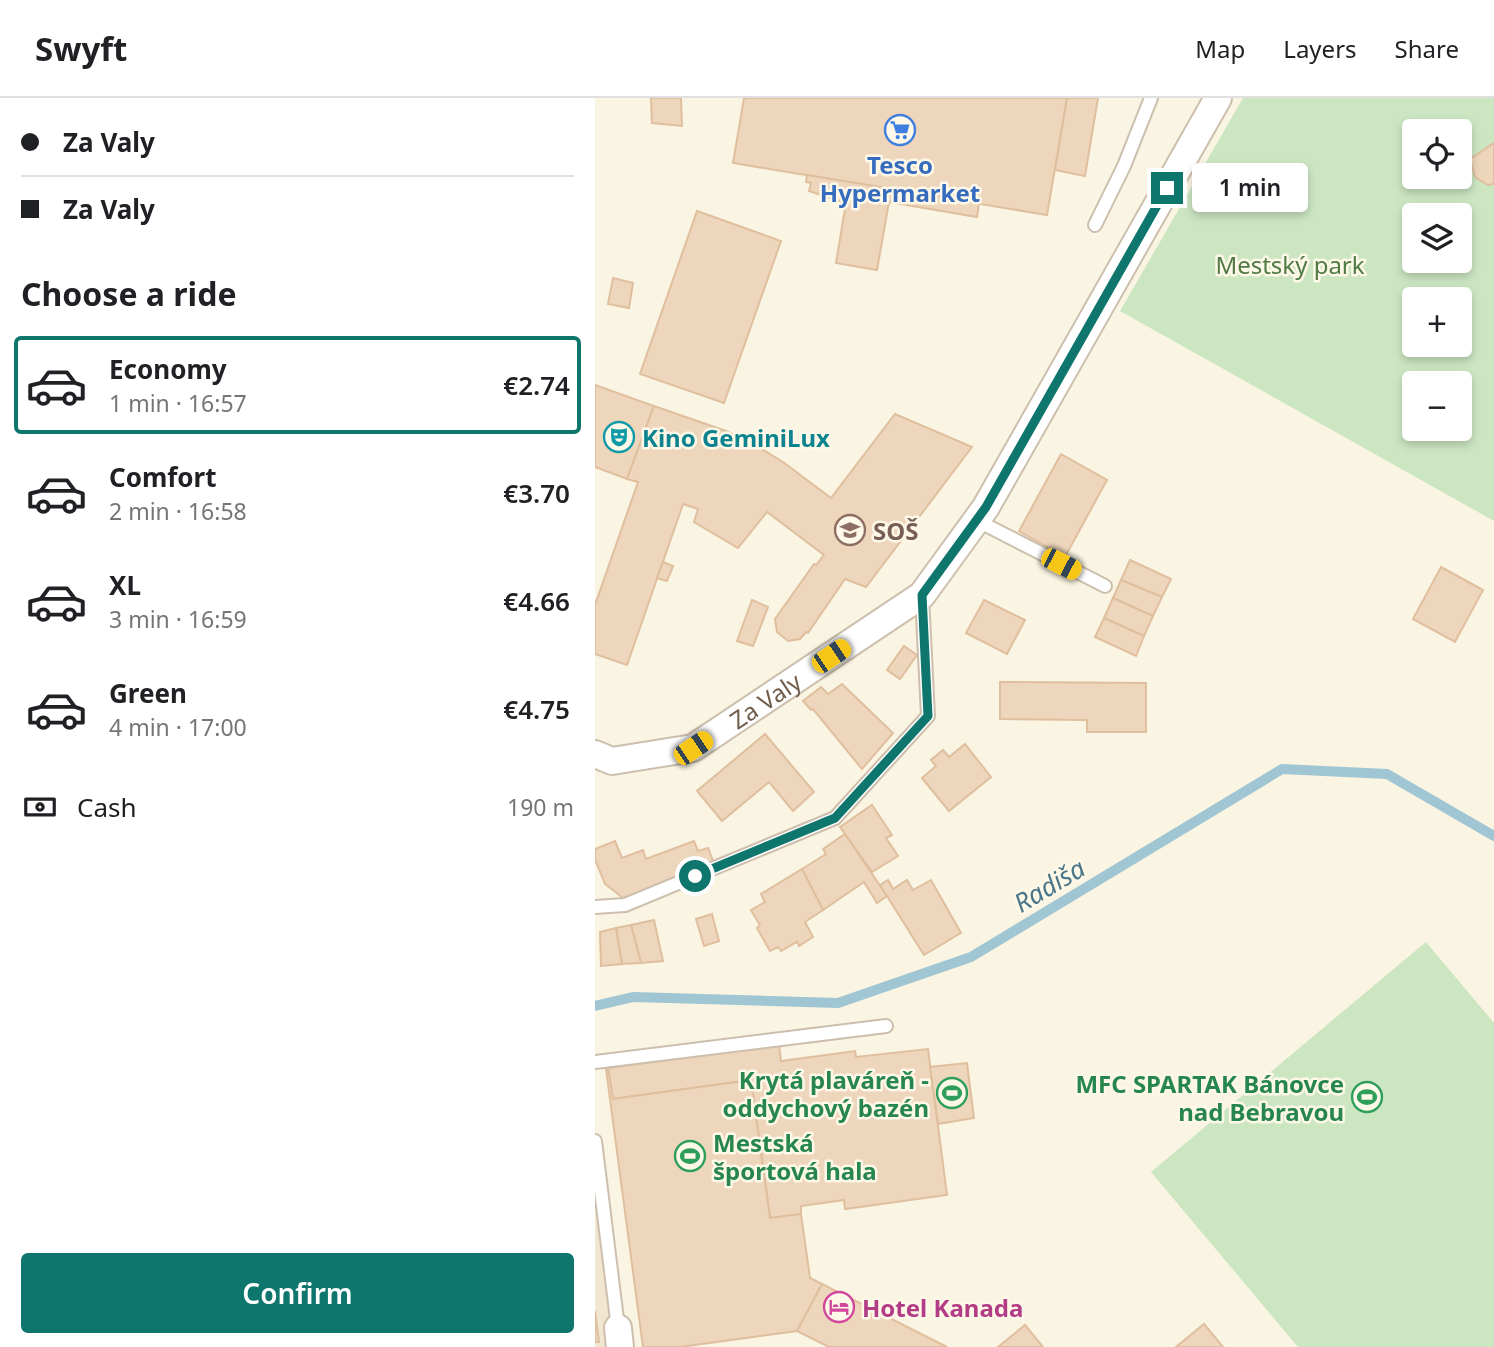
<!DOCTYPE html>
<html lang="en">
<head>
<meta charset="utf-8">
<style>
	:root { --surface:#fff; --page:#f2f2f2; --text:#202124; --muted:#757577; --line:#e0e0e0; --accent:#0f766e }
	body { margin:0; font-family:"Noto Sans",sans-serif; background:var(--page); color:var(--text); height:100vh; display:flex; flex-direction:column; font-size:26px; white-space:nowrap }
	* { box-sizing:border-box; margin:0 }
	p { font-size:23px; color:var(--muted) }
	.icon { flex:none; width:38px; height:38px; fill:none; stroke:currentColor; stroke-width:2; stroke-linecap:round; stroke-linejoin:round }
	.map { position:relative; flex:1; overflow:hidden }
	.side { display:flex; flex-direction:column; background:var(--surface); width:595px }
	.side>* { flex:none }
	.top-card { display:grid; align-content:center; height:154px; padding:0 21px; background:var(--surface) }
	.buttons { position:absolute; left:807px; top:21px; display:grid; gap:14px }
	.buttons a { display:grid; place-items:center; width:70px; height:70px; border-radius:7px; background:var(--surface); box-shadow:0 4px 10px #0003; font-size:35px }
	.end { position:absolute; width:32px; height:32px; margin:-16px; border:9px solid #0f766e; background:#fff; box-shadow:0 0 0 4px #fff }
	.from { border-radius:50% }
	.bubble { position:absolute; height:49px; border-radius:7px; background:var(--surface); box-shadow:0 4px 10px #0003; font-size:23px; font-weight:600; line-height:49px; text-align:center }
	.car { position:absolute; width:21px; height:42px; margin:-21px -10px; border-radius:9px; box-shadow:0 0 5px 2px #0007; background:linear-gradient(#f5c518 24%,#345 0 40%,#f5c518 0 76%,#345 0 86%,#f5c518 0) }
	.top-card b { display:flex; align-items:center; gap:24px; height:66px; font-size:26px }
	.top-card b+b { border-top:2px solid var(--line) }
	.top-card i { width:18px; height:18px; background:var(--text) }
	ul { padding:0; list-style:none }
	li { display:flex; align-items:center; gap:21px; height:98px; margin:0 14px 10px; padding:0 7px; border:4px solid transparent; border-radius:7px }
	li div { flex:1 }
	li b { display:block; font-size:26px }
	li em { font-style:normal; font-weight:600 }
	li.current { border-color:var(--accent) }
	li>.icon { width:63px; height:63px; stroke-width:1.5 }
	h2 { padding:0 21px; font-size:32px; line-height:84px }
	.pay { display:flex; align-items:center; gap:18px; height:77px; padding:0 21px; font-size:26px }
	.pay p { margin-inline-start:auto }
	.action { display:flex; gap:14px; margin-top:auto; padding:14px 21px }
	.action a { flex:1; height:80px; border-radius:7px; background:var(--accent); color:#fff; font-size:28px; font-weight:600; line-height:80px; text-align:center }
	header { display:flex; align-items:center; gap:42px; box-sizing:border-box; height:98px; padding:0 35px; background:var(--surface); border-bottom:2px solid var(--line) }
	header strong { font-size:33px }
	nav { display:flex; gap:38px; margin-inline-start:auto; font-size:24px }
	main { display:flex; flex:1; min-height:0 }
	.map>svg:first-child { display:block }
	.residential { fill:#f1e7d1 }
	.green { fill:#cce6c2; fill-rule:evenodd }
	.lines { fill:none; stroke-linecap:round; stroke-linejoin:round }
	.stream { stroke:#a0c5d3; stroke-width:10 }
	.building { fill:#eed6bc; stroke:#dfbf9e; stroke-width:2 }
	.service-casing { stroke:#cdbfad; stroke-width:16 }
	.minor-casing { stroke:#cdbfad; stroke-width:30 }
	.service { stroke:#fff; stroke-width:12 }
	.minor { stroke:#fff; stroke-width:26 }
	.route { stroke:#0f766e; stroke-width:9 }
	.labels { text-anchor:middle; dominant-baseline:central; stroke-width:5; stroke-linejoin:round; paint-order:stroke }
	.shop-label { font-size:24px; font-weight:bold; fill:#366cbe; stroke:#fef8e8 }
	.park-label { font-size:24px; fill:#507a46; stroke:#fef8e8 }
	.culture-label { font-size:24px; font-weight:bold; fill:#0d838f; stroke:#fef8e8; text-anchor:start }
	.education-label { font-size:24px; font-weight:bold; fill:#785e54; stroke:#fef8e8; text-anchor:start }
	.street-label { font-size:24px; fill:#705d4b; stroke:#fef8e8 }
	.leisure-label { font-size:24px; font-weight:bold; fill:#27864d; stroke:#fef8e8; text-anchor:end }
	.hotel-label { font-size:24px; font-weight:bold; fill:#b23c85; stroke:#fef8e8; text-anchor:start }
	.water-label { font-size:26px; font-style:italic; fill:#4a7689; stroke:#fef8e8 }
</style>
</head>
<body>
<header>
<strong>Swyft</strong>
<nav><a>Map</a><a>Layers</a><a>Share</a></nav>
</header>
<main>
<section class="side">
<div class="top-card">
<b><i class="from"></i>Za Valy</b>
<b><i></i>Za Valy</b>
</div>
<h2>Choose a ride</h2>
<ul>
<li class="current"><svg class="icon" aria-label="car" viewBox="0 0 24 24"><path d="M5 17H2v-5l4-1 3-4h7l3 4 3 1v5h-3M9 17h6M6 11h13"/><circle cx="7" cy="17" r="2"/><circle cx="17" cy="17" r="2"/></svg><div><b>Economy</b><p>1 min · 16:57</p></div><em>€2.74</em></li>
<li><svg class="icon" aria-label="car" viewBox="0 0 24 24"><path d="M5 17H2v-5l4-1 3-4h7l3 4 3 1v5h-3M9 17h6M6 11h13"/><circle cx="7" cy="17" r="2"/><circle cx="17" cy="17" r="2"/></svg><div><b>Comfort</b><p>2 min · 16:58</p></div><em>€3.70</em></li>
<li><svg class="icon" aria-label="car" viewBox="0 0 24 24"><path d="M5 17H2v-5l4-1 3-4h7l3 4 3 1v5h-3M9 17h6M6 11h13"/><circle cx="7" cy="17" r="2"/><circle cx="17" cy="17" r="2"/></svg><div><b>XL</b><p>3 min · 16:59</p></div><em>€4.66</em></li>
<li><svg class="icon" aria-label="car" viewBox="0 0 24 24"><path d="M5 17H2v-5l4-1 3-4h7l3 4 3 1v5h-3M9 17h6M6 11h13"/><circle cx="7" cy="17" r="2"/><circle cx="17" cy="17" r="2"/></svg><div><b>Green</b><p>4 min · 17:00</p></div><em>€4.75</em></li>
</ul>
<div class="pay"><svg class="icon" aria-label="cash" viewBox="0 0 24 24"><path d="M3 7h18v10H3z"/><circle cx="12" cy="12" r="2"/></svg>Cash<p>190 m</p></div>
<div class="action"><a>Confirm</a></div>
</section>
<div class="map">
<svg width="899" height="1249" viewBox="0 0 899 1249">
	<rect width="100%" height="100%" fill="#faf4e2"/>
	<path class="residential" d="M 0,1026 L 28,1249 L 0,1249 Z"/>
	<g class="green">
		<path d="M 648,0 L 899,0 L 899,423 L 525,213 ZM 819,33 L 864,33 L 864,79 L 819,79 ZM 819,117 L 864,117 L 864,163 L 819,163 ZM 819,201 L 864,201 L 864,247 L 819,247 ZM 819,285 L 864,285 L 864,331 L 819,331 Z"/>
		<path d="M 831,844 L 899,925 L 899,1249 L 703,1249 L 556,1074 Z"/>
	</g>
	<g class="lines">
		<path class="stream" d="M 0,908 L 38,899 L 243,905 L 376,859 L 687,671 L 792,676 L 899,738"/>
	</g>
	<g class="building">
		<path d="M 56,0 L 86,0 L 87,28 L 57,25 Z"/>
		<path d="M 149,0 L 472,0 L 452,117 L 138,65 Z"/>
		<path d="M 472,0 L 503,0 L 490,78 L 460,72 Z"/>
		<path d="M 899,45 L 899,86 L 893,87 L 880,79 L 875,61 Z"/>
		<path d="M 212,77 L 384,105 L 382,119 L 294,104 L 282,172 L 241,165 L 251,105 L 214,93 L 216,85 L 211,84 Z"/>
		<path d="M 102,113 L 186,143 L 129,305 L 45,276 Z"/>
		<path d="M 18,180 L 38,185 L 34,210 L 13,206 Z"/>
		<path d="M 0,287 L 59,308 L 32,381 L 0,369 Z"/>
		<path d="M 59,308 L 131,333 L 157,345 L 188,364 L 236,400 L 300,316 L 377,349 L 271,489 L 250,481 L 213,535 L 211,534 L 205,541 L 193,543 L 182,534 L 180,521 L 219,466 L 221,467 L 229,457 L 172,414 L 143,450 L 99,424 L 103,411 L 88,406 L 32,567 L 0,556 L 0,507 L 43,384 L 32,381 Z"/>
		<path d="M 466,356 L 512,382 L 470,459 L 424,433 Z"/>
		<path d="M 535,462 L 576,481 L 567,499 L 526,482 Z"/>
		<path d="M 68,464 L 78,468 L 72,483 L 62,480 Z"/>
		<path d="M 846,469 L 888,492 L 860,544 L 818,521 Z"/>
		<path d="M 526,482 L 567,499 L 558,518 L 518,500 Z"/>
		<path d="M 518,500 L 558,518 L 549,538 L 509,520 Z"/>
		<path d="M 157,502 L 173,509 L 158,548 L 142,543 Z"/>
		<path d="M 389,502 L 430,522 L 412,556 L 371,535 Z"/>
		<path d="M 509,520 L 549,538 L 541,558 L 500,539 Z"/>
		<path d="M 309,548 L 322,557 L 305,581 L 292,572 Z"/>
		<path d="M 405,584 L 551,585 L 551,634 L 492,634 L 492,622 L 405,621 Z"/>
		<path d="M 247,586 L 298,635 L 267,671 L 218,611 L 216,612 L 208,603 L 226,589 L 233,596 Z"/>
		<path d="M 170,636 L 219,694 L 198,713 L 174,684 L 127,723 L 102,693 Z"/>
		<path d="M 370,646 L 396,679 L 354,713 L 327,680 L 341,668 L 336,662 L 348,652 L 354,659 Z"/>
		<path d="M 277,707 L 297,737 L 291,740 L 303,758 L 277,774 L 245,729 Z"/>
		<path d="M 250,736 L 292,798 L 282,805 L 269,784 L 228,812 L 207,771 L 231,756 L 228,751 Z"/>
		<path d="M 20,743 L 27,760 L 48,752 L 51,761 L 99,743 L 103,753 L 113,750 L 120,768 L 28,800 L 10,786 L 0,761 L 0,751 Z"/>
		<path d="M 207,771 L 228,812 L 210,824 L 218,839 L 204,848 L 202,844 L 186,853 L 183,849 L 175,853 L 162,830 L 165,827 L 156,812 L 170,804 L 166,796 Z"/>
		<path d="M 293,782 L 298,791 L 312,782 L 318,792 L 336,782 L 366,835 L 329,857 L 285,787 Z"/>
		<path d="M 117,816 L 124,843 L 109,848 L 101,821 Z"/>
		<path d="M 59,822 L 68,863 L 46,865 L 36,827 Z"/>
		<path d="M 36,827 L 46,865 L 27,866 L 21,830 Z"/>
		<path d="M 21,830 L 27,866 L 6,868 L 5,834 Z"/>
		<path d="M 184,947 L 186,963 L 260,953 L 261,959 L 333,951 L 352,1097 L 250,1111 L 249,1102 L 206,1108 L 206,1116 L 175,1120 L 156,982 L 18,1001 L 13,970 Z"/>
		<path d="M 372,965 L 379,1020 L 343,1026 L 335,969 Z"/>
		<path d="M 13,970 L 18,1001 L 156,982 L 175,1120 L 206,1116 L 215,1180 L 227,1186 L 202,1233 L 85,1249 L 48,1249 L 11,971 Z"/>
		<path d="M 227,1186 L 352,1249 L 234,1249 L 202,1233 Z"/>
		<path d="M 0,1213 L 4,1244 L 0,1244 Z"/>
		<path d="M 609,1226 L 628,1249 L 581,1249 Z"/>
		<path d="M 430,1227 L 448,1249 L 403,1249 Z"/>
	</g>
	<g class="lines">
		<g class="service-casing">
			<g id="service">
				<path d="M 500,127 L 529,68 L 556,0"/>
				<path d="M 381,422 L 510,488"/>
				<path d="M 0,809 L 30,807 L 240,720 L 333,618 L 327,498"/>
				<path d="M 0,964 L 291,928"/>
				<path d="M 0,1043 L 23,1230"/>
			</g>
		</g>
		<g class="minor-casing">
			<g id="minor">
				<path id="s1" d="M 0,656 L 17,663 L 98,650 L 327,497 L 391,409 L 623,0"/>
				<path d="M 23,1230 L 25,1249"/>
			</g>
		</g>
		<use href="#service" class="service"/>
		<use href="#minor" class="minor"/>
	</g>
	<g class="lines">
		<path class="route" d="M 100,778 L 240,720 L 333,618 L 327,497 L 391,409 L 572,90"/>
	</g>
	<defs>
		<g id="supermarket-ring" transform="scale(1.575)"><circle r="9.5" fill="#fef8e8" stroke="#3f7fe0" stroke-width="1.5"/><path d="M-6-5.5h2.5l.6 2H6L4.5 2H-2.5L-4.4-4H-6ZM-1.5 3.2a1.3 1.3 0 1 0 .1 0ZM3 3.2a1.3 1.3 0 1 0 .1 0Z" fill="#3f7fe0"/></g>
		<g id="theatre-ring" transform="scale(1.575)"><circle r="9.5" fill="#fef8e8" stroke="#0f9aa8" stroke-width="1.5"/><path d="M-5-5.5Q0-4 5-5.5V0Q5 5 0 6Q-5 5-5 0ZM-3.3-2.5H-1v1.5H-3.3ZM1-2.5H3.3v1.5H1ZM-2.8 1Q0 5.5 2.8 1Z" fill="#0f9aa8"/></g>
		<g id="school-ring" transform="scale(1.575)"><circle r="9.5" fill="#fef8e8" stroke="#8d6e63" stroke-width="1.5"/><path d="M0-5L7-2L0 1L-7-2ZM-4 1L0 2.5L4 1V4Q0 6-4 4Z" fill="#8d6e63"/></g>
		<g id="stadium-ring" transform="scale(1.575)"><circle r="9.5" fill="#fef8e8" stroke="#2e9e5b" stroke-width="1.5"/><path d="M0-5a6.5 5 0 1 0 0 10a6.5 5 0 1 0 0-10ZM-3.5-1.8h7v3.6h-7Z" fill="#2e9e5b"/></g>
		<g id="hotel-ring" transform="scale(1.575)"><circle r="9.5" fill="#fef8e8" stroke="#d1479c" stroke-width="1.5"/><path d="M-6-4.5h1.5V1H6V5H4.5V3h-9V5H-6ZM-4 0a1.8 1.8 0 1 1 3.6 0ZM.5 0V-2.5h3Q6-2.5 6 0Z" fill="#d1479c"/></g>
	</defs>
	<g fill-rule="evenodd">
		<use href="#supermarket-ring" x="305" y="32"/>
		<use href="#theatre-ring" x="24" y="339"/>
		<use href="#school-ring" x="255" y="432"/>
		<use href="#stadium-ring" x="357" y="995"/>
		<use href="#stadium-ring" x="772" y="999"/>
		<use href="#stadium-ring" x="95" y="1058"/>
		<use href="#hotel-ring" x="244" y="1209"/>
	</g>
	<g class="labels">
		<g class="shop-label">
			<text x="305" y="66">Tesco<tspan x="305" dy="28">Hypermarket</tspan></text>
		</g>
		<g class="park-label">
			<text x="695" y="166">Mestský park</text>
		</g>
		<g class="culture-label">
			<text x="47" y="339">Kino GeminiLux</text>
		</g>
		<g class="education-label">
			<text x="278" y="432">SOŠ</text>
		</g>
		<g class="street-label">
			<text stroke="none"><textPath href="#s1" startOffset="187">Za Valy</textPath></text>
		</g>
		<g class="leisure-label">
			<text x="334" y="981">Krytá plaváreň -<tspan x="334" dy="28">oddychový bazén</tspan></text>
			<text x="749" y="985">MFC SPARTAK Bánovce<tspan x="749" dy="28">nad Bebravou</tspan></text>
			<text x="118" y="1044" text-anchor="start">Mestská<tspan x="118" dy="28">športová hala</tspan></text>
		</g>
		<g class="hotel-label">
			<text x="267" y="1209">Hotel Kanada</text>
		</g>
		<g class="water-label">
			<text transform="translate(454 787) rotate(-31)">Radiša</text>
		</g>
	</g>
</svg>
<div class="buttons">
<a><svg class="icon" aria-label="locate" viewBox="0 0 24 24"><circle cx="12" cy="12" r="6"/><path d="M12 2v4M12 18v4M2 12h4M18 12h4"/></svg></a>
<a><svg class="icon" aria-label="layers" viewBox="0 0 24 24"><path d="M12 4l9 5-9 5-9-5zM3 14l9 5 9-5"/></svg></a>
<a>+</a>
<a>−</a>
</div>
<i class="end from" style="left:100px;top:778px"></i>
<i class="end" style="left:572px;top:90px"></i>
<div class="bubble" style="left:597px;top:65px;width:116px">1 min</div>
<i class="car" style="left:466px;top:466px;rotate:117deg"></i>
<i class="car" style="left:236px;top:558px;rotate:56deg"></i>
<i class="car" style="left:98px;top:650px;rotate:56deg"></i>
</div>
</main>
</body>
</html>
